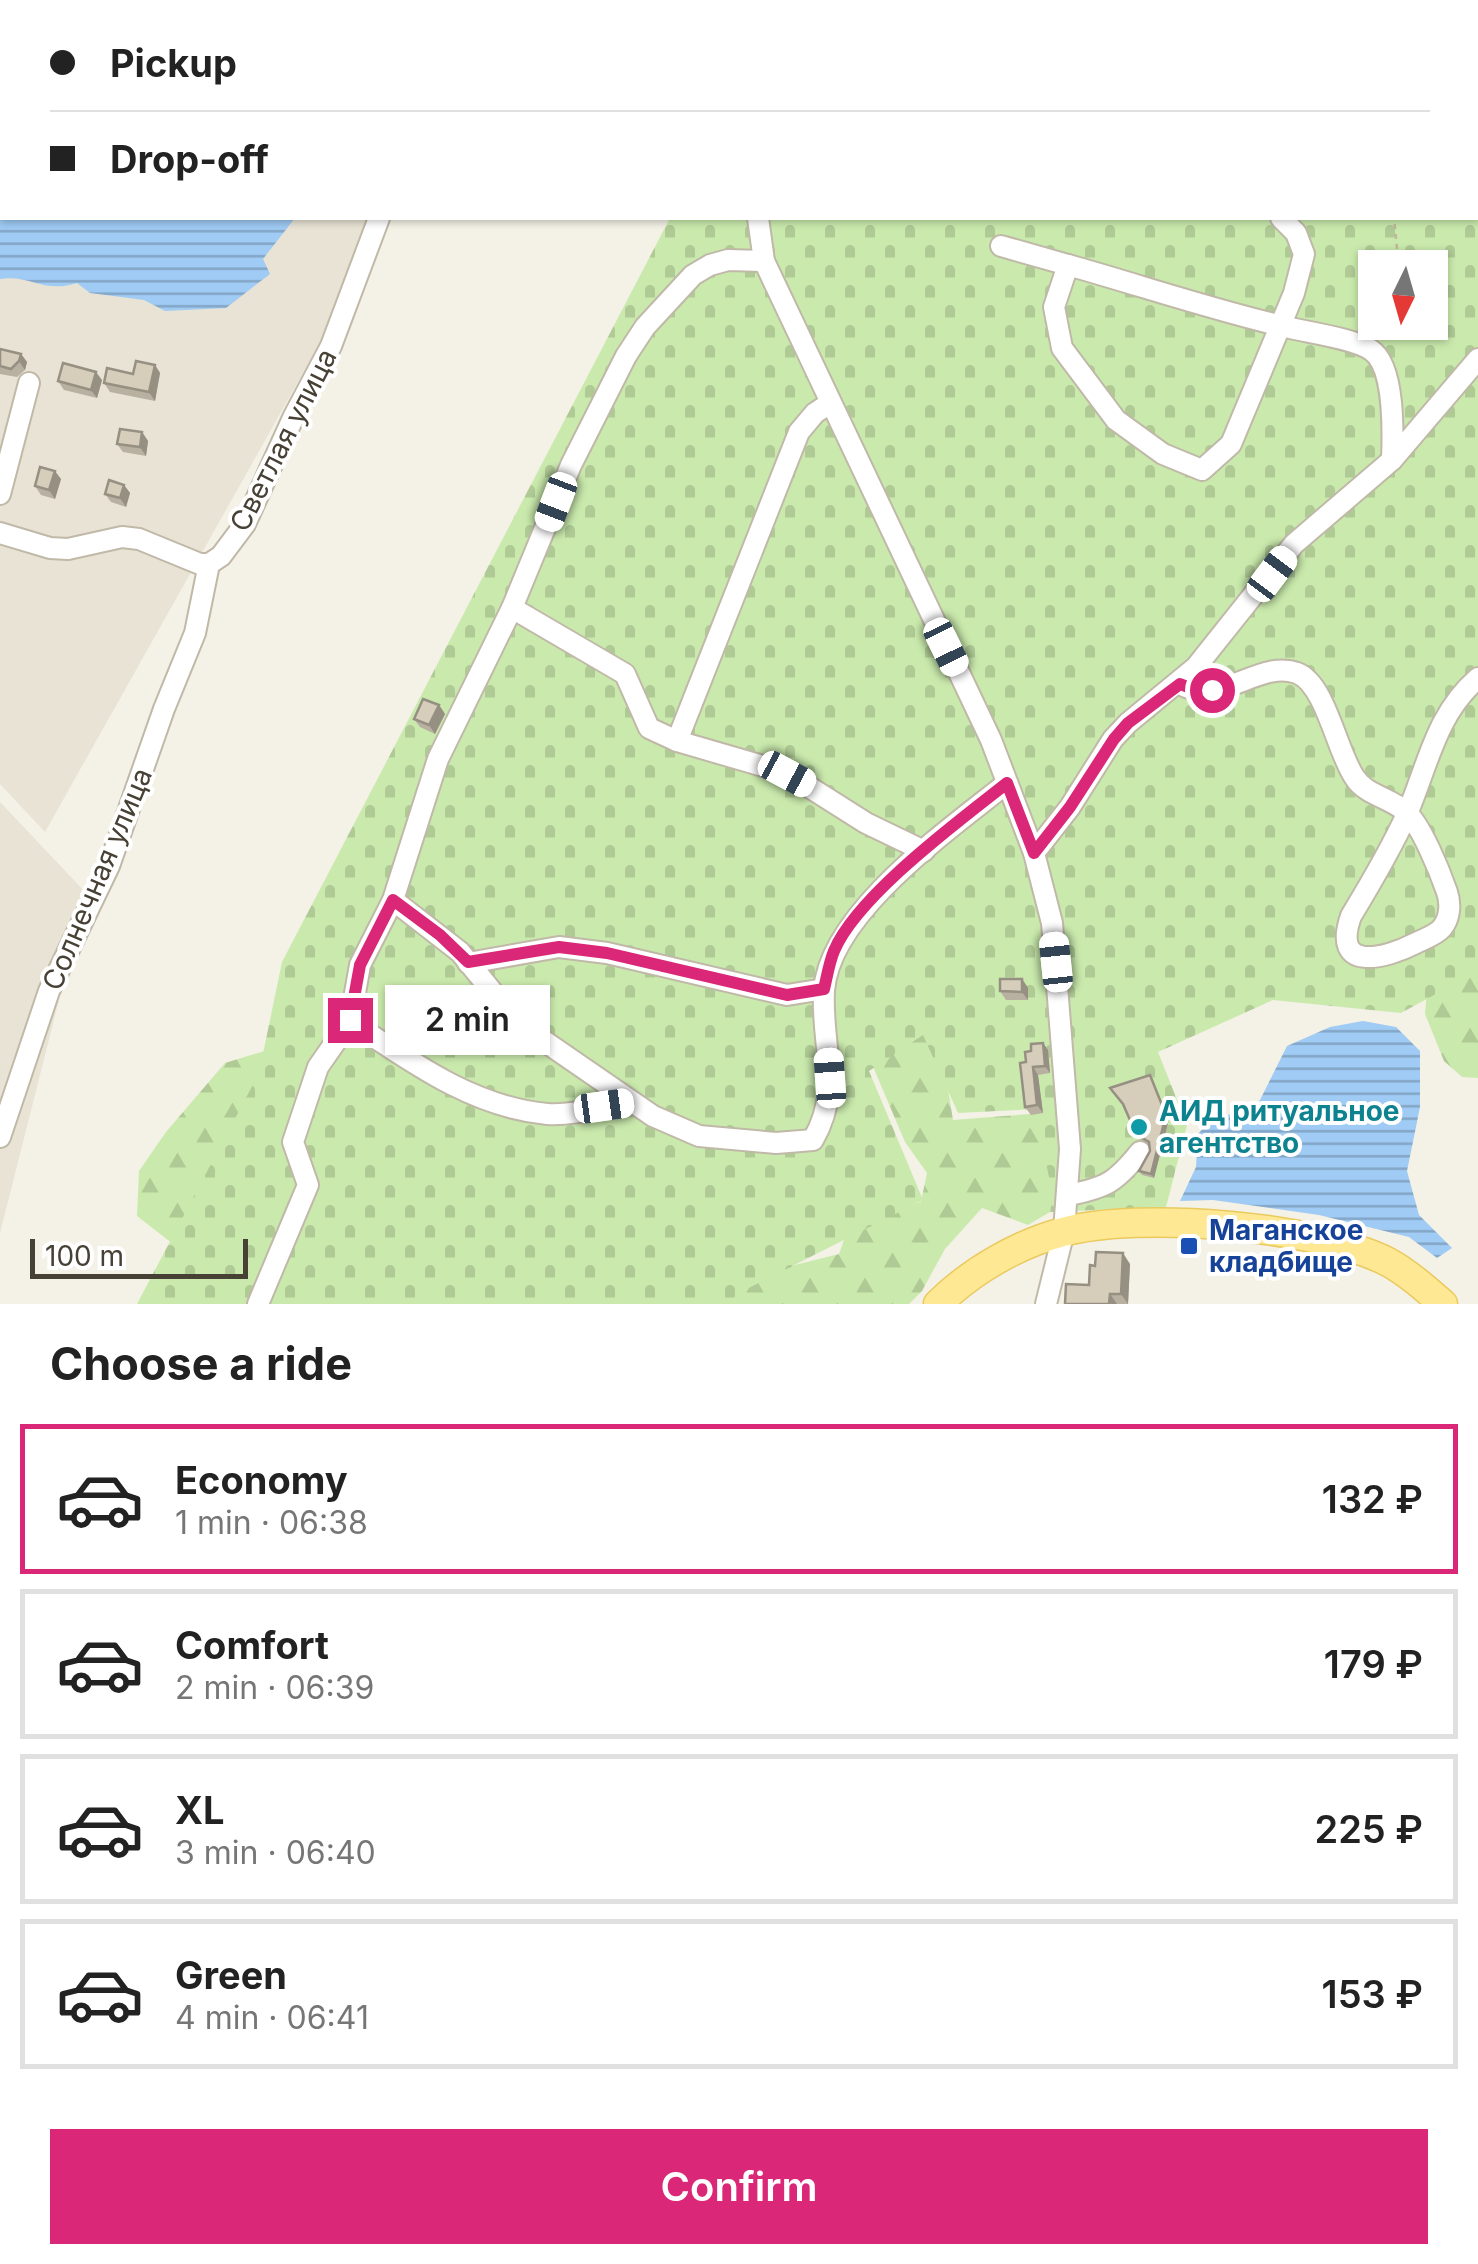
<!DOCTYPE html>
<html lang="en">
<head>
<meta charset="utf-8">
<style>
	:root { --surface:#fff; --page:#f2f2f2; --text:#222; --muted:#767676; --line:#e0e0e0; --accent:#db2777 }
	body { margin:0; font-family:Inter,sans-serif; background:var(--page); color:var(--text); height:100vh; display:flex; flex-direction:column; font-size:38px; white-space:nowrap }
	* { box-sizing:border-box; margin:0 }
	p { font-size:32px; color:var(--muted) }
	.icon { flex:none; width:55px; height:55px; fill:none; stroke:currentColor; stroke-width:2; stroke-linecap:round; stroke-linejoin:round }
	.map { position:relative; height:1304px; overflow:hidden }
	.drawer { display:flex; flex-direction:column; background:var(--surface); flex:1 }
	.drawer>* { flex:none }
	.banner { position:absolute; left:0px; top:0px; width:1480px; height:220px; box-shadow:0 2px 8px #0004; display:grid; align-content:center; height:220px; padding:0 50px; background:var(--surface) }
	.needle { width:65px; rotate:185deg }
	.controls { position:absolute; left:1358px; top:250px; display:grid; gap:20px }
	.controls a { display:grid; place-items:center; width:90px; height:90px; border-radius:0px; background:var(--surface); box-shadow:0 2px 8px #0004; font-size:50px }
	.scale { position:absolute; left:30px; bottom:25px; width:218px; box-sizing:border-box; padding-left:10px; border:5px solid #474135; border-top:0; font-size:28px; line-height:35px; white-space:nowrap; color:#474135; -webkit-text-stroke:8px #fff; paint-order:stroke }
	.end { position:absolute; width:45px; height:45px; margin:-22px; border:12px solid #db2777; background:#fff; box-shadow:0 0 0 5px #fff }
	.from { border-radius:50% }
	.bubble { position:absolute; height:70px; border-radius:0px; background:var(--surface); box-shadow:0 2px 8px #0004; font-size:32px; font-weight:600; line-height:70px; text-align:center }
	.car { position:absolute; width:30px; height:60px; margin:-30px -15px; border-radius:12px; box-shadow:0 0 8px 2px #0007; background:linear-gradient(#fff 24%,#345 0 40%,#fff 0 76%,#345 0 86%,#fff 0) }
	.banner b { display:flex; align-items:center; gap:35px; height:95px; font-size:38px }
	.banner b+b { border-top:2px solid var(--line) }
	.banner i { width:25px; height:25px; background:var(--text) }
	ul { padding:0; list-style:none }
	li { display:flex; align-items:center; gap:30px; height:150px; margin:0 20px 15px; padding:0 30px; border:5px solid var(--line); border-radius:0px }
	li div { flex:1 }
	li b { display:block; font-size:38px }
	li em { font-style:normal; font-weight:600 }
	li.on { border-color:var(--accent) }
	li>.icon { width:90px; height:90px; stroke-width:1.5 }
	h2 { padding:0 50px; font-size:45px; line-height:120px }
	.cta { display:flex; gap:20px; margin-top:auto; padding:20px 50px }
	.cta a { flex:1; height:115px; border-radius:0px; background:var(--accent); color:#fff; font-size:40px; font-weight:600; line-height:115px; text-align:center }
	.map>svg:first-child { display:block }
	.residential { fill:#e8e3d4 }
	.forest { fill:url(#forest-firs) }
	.cemetery { fill:url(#cemetery-stones); fill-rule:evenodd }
	.water { fill:url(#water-rules) }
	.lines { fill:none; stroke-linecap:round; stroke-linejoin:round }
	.minor-casing { stroke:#c0b9a8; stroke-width:24 }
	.major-casing { stroke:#eaca5e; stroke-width:31 }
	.path { stroke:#c2b799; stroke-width:2.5; stroke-dasharray:5 5; stroke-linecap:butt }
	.minor { stroke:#fff; stroke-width:20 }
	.major { stroke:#ffe894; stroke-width:28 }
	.wall { fill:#b8b0a1 }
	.shaded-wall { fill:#969083 }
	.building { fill:#d6cdbb; stroke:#969083; stroke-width:2.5 }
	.route { stroke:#db2777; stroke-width:12 }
	.culture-dot { fill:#0f9aa8; stroke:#fff; stroke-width:4 }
	.transit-dot { fill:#1a4fb4; stroke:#fff; stroke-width:4 }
	.labels { text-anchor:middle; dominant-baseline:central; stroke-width:8; stroke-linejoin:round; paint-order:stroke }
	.street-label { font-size:28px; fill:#474135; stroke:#fff }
	.culture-label { font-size:28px; font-weight:bold; fill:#0d838f; stroke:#fff; text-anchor:start }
	.transit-label { font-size:28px; font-weight:bold; fill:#164399; stroke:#fff; text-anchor:start }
</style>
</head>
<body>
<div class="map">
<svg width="1478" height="1304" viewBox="0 0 1478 1304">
	<defs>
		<pattern id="forest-firs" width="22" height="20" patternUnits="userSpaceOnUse" patternTransform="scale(2.5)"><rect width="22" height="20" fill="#caeaad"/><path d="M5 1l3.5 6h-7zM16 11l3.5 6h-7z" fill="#afca95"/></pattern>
		<pattern id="cemetery-stones" width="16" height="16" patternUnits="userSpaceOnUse" patternTransform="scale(2.5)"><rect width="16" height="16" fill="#caeaad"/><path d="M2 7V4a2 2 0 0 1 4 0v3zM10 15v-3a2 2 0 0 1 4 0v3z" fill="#afca95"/></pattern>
		<pattern id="water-rules" width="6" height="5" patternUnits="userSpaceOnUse" patternTransform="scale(2.5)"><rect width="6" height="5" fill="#9fcbf4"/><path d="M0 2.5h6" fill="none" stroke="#83a6c6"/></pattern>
	</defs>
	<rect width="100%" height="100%" fill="#f4f1e6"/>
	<g class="residential">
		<path d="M 0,0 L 512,0 L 2,2 L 2,218 L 390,218 L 45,832 L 0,784 Z"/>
		<path d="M 0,802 L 86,893 L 0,1233 Z"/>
	</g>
	<g class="forest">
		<path d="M 1478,950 L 1478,1078 L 1462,1077 L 1444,1061 L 1425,1014 L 1427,989 Z"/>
		<path d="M 865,1012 L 939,1033 L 953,1120 L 1043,1113 L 1058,1190 L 1050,1212 L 1028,1225 L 982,1208 L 945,1249 L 922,1291 L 909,1304 L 171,1304 L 186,1254 L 137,1216 L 139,1171 L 166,1132 L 225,1063 L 294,1042 L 719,1284 L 839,1254 L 850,1222 L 921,1202 L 927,1173 L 905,1142 L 863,1043 Z"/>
	</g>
	<path class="cemetery" d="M 795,0 L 1478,0 L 1478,971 L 1401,1013 L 1273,1000 L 1158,1052 L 1187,1125 L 1166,1207 L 1050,1212 L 1053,1197 L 1035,1109 L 958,1113 L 923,1035 L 869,1071 L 923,1200 L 735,1295 L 733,1304 L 137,1304 L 259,1073 L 282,962 L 670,218 L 1478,218 L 1478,2 L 794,2 ZM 1375,268 L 1430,268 L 1430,322 L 1375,322 Z"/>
	<g class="water">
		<path d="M 0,127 L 2,218 L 295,218 L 263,259 L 270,274 L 226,308 L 165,311 L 144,300 L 90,293 L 77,283 C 44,294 29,274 0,279 Z"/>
		<path d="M 1363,1021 L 1396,1027 L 1420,1051 L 1420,1107 L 1407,1171 L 1419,1215 L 1452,1248 L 1437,1258 L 1409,1237 L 1319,1215 L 1213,1200 L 1180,1201 L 1196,1167 L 1198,1134 L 1216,1114 L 1252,1116 L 1287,1046 L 1330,1027 Z"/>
	</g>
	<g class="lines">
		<g class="minor-casing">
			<g id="minor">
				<path d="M 71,0 L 75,2"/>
				<path d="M 1395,0 L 1395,2"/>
				<path d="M 501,2 L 502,0"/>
				<path d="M 874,2 L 876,0"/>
				<path d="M 758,218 L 764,261 L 991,740 L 1034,853 L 1052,923 L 1070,1149 L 1064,1231 L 1046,1304"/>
				<path d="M 1281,218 L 1296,233 L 1304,254 L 1294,293 L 1231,444 L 1202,470 L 1163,454 L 1116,420 L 1062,348 L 1054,307 L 1068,265 C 1139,285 1210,309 1282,326 C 1304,332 1353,338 1371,350 C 1395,366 1393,434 1392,460"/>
				<path d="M 1001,246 L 1068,265"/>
				<path d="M 764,261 L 728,260 L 710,265 L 693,275 L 645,327 L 626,356 L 571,465 L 512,608 L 438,759 L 393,900 L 460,952 L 518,1023 L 653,1116 L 699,1136 L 776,1143 L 813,1140 C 843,1088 821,1046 824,991 C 829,913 950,829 1007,783"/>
				<path d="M 0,494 L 29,383"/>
				<path d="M 0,533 L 50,548 L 68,549 L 122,537 L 139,539 L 200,564 L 209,564 L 221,556 L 245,524 L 294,416 L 331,346 L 379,218"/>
				<path d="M 512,608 L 625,674 L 649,728 L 677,741 L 787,773 L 866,823 L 924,851"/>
				<path d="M 1180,684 C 1220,708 1259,659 1297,673 C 1326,684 1337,753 1355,778 C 1366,795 1390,798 1405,811 C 1421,824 1440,872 1447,892 C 1451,904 1450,918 1442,928 C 1436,935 1424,939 1416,943 C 1385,959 1331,973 1351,916 C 1371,883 1391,849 1407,814 C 1428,765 1436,714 1478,678"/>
				<path d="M 677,741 L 799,432 L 815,413 L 830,403"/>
				<path d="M 1034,853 L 1070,807 L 1113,739 L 1128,723 L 1196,667 L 1294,544 L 1392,460 L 1478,359"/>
				<path d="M 393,900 L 360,965 L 350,1021 C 410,1061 472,1107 547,1114 C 573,1116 606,1106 632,1102"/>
				<path d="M 468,963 L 559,947 L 607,953 L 787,995 L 824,989"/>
				<path d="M 0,1137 L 49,991 L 109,866 L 164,709 L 195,633 L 209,564"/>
				<path d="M 1068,1195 C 1106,1188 1116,1182 1140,1152"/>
				<path d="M 258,1304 L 308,1185 L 293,1142 L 318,1067 L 350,1021"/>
			</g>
		</g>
		<g class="major-casing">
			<path id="major" d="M 938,1304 C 971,1271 1018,1244 1063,1232 C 1139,1211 1318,1226 1388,1262 C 1408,1273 1426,1289 1443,1304"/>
		</g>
		<g class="path">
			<path d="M 1143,0 L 1146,2"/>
			<path d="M 1391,268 L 1397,249 L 1394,218"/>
		</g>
		<use href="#minor" class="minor"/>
		<use href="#major" class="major"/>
	</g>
	<g class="wall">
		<path d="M 0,349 L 21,354 L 27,362 L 25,370 L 17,377 L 0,374 Z"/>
		<path d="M 155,365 L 160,373 L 155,401 L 110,392 L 104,383 Z"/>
		<path d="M 102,380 L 97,398 L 64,390 L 58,381 Z"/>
		<path d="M 142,432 L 148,441 L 146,456 L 123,452 L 117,444 Z"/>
		<path d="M 61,479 L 55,499 L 41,495 L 35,486 Z"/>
		<path d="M 124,485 L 130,493 L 126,507 L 111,502 L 105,494 Z"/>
		<path d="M 439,705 L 445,714 L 435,734 L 420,727 L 414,719 Z"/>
		<path d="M 1022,979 L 1028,988 L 1028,1000 L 1006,1000 L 1000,991 Z"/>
		<path d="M 1048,1050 L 1050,1073 L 1038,1075 L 1043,1113 L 1031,1115 L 1025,1107 L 1026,1062 L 1031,1051 Z"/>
		<path d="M 1152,1079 L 1169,1119 L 1154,1178 L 1142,1175 L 1139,1171 L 1150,1151 L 1150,1145 L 1139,1139 L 1136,1134 Z"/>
		<path d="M 1130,1264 L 1128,1304 L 1065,1304 L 1089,1285 L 1095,1266 Z"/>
	</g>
	<g class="shaded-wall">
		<path d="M 21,354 L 27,362 L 25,370 L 19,361 Z"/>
		<path d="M 155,365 L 160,373 L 155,401 L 149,392 Z"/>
		<path d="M 96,372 L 102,380 L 97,398 L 91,390 Z"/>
		<path d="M 142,432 L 148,441 L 146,456 L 140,447 Z"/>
		<path d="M 55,471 L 61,479 L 55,499 L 49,490 Z"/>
		<path d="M 124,485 L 130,493 L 126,507 L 120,498 Z"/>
		<path d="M 439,705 L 445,714 L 435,734 L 429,725 Z"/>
		<path d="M 1022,979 L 1028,988 L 1028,1000 L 1022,992 Z"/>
		<path d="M 1043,1043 L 1048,1050 L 1050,1073 L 1045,1066 Z"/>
		<path d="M 1033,1067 L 1038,1075 L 1043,1113 L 1037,1105 Z"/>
		<path d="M 1150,1075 L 1169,1119 L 1154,1178 L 1151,1174 Z"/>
		<path d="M 1123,1253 L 1130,1264 L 1128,1304 L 1121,1294 Z"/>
		<path d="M 1110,1294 L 1117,1304 L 1109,1304 Z"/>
	</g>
	<g class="building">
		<path d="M 0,349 L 21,354 L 19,361 L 11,369 L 0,366 Z"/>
		<path d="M 136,361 L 155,365 L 149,392 L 104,383 L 107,368 L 133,374 Z"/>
		<path d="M 63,363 L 96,372 L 91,390 L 58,381 Z"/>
		<path d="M 120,429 L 142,432 L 140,447 L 117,444 Z"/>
		<path d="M 40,467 L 55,471 L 49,490 L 35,486 Z"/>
		<path d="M 109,480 L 124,485 L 120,498 L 105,494 Z"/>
		<path d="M 423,699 L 439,705 L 429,725 L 414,719 Z"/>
		<path d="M 1000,979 L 1022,979 L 1022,992 L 1000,991 Z"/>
		<path d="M 1043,1043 L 1045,1066 L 1033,1067 L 1037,1105 L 1025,1107 L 1020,1063 L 1026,1062 L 1025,1052 L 1031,1051 L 1031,1044 Z"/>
		<path d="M 1150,1075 L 1166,1115 L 1151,1174 L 1139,1171 L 1150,1151 L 1149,1142 L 1136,1134 L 1123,1104 L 1110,1088 Z"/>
		<path d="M 1096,1252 L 1123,1253 L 1121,1294 L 1110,1294 L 1109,1304 L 1065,1304 L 1066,1284 L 1089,1285 L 1090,1265 L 1095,1266 Z"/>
	</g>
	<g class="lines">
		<path class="route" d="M 350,1020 L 360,965 L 393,900 L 440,935 L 468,962 L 559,947 L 607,953 L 787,995 L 824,989 C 827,977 829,963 834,951 C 857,896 959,821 1007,783 L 1034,853 L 1070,807 L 1114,739 L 1128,723 L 1180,684 L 1201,692 L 1212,690"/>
	</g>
	<circle class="culture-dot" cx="1139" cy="1127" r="10"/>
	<rect class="transit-dot" x="1179" y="1236" width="20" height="20" rx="5"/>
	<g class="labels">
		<g class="street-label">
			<text transform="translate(283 440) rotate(-63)">Светлая улица</text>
			<text transform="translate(97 879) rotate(-67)">Солнечная улица</text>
		</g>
		<g class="culture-label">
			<text x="1159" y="1111">АИД ритуальное<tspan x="1159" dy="32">агентство</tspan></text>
		</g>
		<g class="transit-label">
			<text x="1209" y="1230">Маганское<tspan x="1209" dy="32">кладбище</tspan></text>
		</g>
	</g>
</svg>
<div class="controls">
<a><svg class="needle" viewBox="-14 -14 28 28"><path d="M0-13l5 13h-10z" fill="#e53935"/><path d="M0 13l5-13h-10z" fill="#767676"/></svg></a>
</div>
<div class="scale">100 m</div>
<i class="end from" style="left:1212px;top:690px"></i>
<i class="end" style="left:350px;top:1020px"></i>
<div class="bubble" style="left:385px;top:985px;width:165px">2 min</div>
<i class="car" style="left:556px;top:502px;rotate:201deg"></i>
<i class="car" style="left:1272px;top:574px;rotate:37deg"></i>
<i class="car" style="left:946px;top:647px;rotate:154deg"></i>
<i class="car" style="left:787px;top:774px;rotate:118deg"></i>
<i class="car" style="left:1056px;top:962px;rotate:354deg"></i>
<i class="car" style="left:830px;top:1078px;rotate:356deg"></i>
<i class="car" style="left:604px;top:1106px;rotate:82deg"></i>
<div class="banner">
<b><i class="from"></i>Pickup</b>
<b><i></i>Drop-off</b>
</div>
</div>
<section class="drawer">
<h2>Choose a ride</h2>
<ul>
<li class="on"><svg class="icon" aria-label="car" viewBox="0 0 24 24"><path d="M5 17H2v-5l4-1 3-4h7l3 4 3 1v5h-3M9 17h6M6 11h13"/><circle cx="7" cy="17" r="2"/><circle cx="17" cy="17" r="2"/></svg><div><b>Economy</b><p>1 min · 06:38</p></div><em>132 ₽</em></li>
<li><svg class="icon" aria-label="car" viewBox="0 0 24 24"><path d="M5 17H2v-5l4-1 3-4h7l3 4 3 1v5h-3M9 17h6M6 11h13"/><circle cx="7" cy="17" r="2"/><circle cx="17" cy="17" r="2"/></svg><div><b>Comfort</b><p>2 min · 06:39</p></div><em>179 ₽</em></li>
<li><svg class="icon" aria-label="car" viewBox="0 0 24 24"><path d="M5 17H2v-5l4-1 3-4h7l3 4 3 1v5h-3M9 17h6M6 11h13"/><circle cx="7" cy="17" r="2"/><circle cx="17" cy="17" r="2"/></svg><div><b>XL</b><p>3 min · 06:40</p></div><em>225 ₽</em></li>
<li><svg class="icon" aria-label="car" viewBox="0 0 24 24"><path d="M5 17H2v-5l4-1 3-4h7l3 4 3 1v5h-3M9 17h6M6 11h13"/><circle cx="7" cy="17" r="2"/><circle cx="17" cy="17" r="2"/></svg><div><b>Green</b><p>4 min · 06:41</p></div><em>153 ₽</em></li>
</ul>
<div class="cta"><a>Confirm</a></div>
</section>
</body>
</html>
